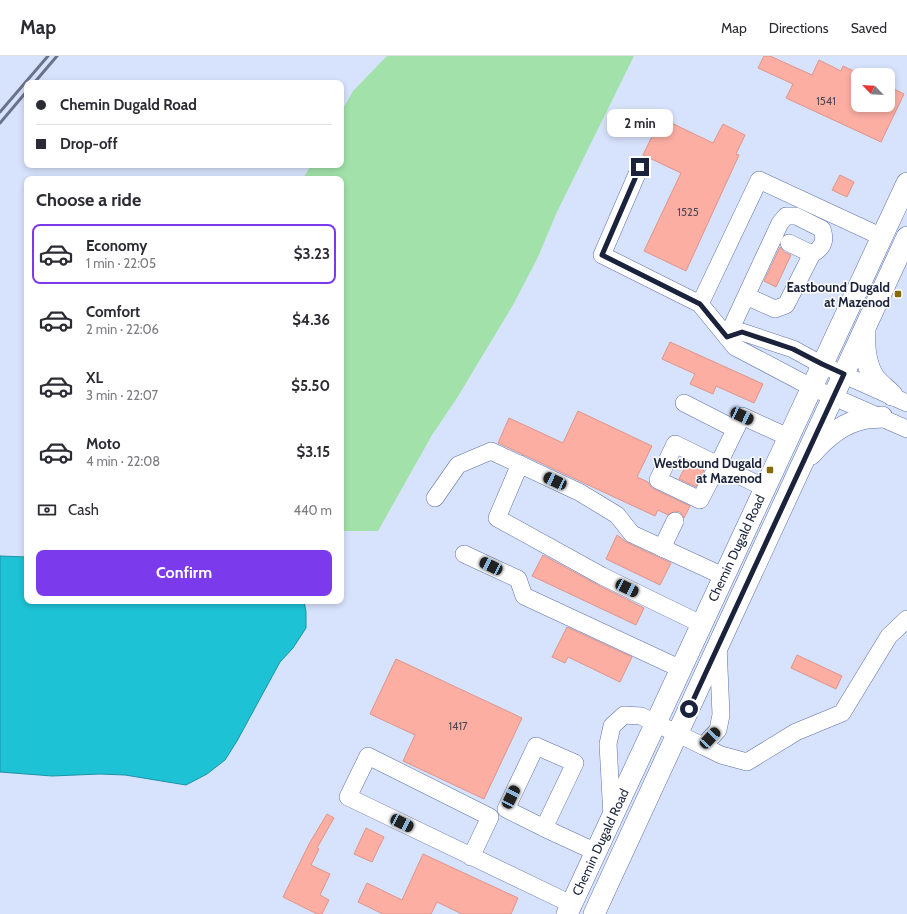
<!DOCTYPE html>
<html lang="en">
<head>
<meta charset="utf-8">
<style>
	:root { --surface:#fff; --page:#f2f2f3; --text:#2b2b33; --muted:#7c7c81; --line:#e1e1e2; --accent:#7c3aed }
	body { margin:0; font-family:Cabin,sans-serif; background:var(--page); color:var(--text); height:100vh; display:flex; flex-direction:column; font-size:15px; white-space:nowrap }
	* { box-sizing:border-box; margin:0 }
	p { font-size:13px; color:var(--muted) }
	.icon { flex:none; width:22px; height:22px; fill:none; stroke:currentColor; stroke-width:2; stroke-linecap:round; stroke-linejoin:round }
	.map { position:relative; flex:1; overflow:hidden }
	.sheet { position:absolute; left:24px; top:120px; width:320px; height:428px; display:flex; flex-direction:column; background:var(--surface); border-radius:8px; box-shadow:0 2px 6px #0003 }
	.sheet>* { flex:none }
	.banner { position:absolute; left:24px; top:24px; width:320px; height:88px; border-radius:8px; box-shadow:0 2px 6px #0003; display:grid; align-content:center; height:88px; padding:0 12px; background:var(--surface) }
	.needle { width:26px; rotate:295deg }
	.tools { position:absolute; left:851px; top:12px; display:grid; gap:8px }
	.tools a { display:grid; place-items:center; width:44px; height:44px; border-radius:8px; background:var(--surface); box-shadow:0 2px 6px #0003; font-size:20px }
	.end { position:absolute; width:18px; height:18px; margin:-9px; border:5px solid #1a233b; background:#fff; box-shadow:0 0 0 2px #fff }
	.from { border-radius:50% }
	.bubble { position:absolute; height:28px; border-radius:8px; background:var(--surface); box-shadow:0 2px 6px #0003; font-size:13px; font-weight:800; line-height:28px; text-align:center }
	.car { position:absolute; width:12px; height:24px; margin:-12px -6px; border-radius:5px; box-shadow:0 0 3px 1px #0007; background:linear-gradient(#222 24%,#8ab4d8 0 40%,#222 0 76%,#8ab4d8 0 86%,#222 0) }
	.banner b { display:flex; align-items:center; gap:14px; height:38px; font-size:15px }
	.banner b+b { border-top:1px solid var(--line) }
	.banner i { width:10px; height:10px; background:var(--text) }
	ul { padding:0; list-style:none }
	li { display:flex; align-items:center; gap:12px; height:60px; margin:0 8px 6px; padding:0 4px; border:2px solid transparent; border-radius:8px }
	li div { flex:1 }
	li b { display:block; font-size:15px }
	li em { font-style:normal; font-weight:800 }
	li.current { border-color:var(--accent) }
	li>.icon { width:36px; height:36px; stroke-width:1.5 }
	h2 { padding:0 12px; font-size:18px; line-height:48px }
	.pay { display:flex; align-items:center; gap:10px; height:44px; padding:0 12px; font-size:15px }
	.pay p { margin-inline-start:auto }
	.primary-button { display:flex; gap:8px; margin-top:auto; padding:8px 12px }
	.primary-button a { flex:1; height:46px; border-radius:8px; background:var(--accent); color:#fff; font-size:16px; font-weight:800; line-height:46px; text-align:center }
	header { display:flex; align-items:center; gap:24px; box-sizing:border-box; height:56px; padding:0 20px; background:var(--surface); border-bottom:1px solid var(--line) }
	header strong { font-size:19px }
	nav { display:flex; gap:22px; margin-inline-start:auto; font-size:14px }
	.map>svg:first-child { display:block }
	.green { fill:#a2e2aa }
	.water { fill:#1ec2d5; stroke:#1d92a7 }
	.building { fill:#fcaea3; stroke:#e0948a }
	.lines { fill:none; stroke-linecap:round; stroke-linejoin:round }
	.minor-casing { stroke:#5d72ac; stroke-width:18 }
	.major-casing { stroke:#5d72ac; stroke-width:22 }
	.minor { stroke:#fff; stroke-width:17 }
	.major { stroke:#fff; stroke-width:21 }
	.rail { stroke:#69738c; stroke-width:3 }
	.route { stroke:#1a233b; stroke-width:5 }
	.poi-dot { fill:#8a6b0b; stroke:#fff; stroke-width:1.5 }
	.labels { text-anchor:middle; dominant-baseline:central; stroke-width:3; stroke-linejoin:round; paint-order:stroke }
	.number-label { font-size:11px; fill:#524655 }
	.poi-label { font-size:13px; font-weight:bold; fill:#1a233b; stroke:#fff; text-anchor:end }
	.street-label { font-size:13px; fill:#1a233b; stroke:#fff }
</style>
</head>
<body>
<header>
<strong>Map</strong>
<nav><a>Map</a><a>Directions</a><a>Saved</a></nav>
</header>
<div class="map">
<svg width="907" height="858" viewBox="0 0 907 858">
	<rect width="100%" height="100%" fill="#d7e2fc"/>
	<path class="green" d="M 387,0 L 634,0 L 556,158 L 538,201 L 513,249 L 457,342 L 432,379 L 378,475 L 344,475 L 341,474 L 341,123 L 303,123 L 311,109 L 341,109 L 341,56 L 353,35 Z"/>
	<path class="water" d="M 0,500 L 27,501 L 27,545 L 304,545 L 306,556 L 306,572 L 293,592 L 280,606 L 237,685 L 225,704 L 207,718 L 186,729 L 125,719 L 100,718 L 52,720 L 0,716 Z"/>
	<g class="building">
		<path d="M 764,0 L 770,0 L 812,19 L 819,4 L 841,15 L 843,10 L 858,17 L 858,49 L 888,49 L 888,30 L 904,38 L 881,86 L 786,42 L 793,28 L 758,12 Z"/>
		<path d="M 661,62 L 713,87 L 723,68 L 745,79 L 736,98 L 739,99 L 686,215 L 644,195 L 681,117 L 643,99 Z"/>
		<path d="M 840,119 L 854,126 L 847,141 L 832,134 Z"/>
		<path d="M 780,191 L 784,196 L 791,199 L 776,231 L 764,225 Z"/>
		<path d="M 670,286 L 763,328 L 754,347 L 716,330 L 713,338 L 690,328 L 695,318 L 662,303 Z"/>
		<path d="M 578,355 L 652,390 L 637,421 L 648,426 L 650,430 L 654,433 L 690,450 L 684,462 L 680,456 L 675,455 L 668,459 L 658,454 L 655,460 L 498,387 L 509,362 L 563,387 Z"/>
		<path d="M 688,405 L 704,414 L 696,431 L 679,423 Z"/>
		<path d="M 617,479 L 628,487 L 671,507 L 660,529 L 606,503 Z"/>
		<path d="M 543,499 L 598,529 L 644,552 L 636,569 L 532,520 Z"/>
		<path d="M 567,571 L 632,601 L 620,626 L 568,601 L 565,607 L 552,601 Z"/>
		<path d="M 797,599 L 842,620 L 836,633 L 791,612 Z"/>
		<path d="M 396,603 L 522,662 L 484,743 L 403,705 L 415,679 L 370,658 Z"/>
		<path d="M 327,758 L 334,762 L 317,792 L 319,793 L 311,809 L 330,818 L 320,839 L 329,844 L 322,858 L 317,858 L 283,841 L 309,788 Z"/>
		<path d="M 366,772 L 384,781 L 372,806 L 354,798 Z"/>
		<path d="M 423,798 L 518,842 L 511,858 L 462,858 L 437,846 L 431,858 L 383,858 L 358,846 L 367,827 L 402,844 Z"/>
	</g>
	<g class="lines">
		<g class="minor-casing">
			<g id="minor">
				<path d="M 640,111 L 602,199 L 700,248 L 727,281 L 780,167 L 786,160 L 796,160 L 822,173 C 826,184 823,192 812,198 L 786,249 L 775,253 L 746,240"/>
				<path d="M 789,187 L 812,198"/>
				<path d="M 700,248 L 759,124 L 882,181"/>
				<path d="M 684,347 L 735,373"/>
				<path d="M 907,347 L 822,309 L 793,293 L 742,276 L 727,281 L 735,291 L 811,331 L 907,373"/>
				<path d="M 675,388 L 718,409 L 700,444 L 658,424 Z"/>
				<path d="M 520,408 L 497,462 L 602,520 L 701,568"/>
				<path d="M 765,432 L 718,409 L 742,360 L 788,381"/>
				<path d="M 435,442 L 458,409 L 491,395 L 579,436 L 617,459 L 632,478 L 723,520"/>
				<path d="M 662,492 L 675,465"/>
				<path d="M 464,498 L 518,523 L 524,540 L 681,613"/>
				<path d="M 703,690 L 721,699 L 747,706 L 796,676 L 842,657 L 889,580 L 907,563"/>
				<path d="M 612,760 L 608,688 L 612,670 L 624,659 L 641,660 L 703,690 L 718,674 L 721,659 L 718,589"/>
				<path d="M 544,772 L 575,707 L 536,690 L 506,753 L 544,772 L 596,796"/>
				<path d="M 471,801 L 490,761 L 368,700 L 348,741 L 571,848"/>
			</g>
		</g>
		<g class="major-casing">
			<g id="major">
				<path d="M 865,275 C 864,292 865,310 876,324 C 881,329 887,334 892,339"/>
				<path d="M 811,398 C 825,382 842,367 863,363 C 869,361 876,362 882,361"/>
				<path d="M 567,858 L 907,127"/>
				<path d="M 594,858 L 907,181"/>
			</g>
		</g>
		<use href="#minor" class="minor"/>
		<use href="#major" class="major"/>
		<g class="rail">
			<path d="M 34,27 L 57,0"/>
			<path d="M 0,56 L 48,0"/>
			<path d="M 0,67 L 27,35"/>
		</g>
	</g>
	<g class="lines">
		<path class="route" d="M 640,111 L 602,199 L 700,248 L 727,281 L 742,276 L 793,293 L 822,308 L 844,318 L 689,653"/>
	</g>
	<g class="poi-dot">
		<rect x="894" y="234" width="8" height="8" rx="2"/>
		<rect x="766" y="410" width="8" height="8" rx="2"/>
	</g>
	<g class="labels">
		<g class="number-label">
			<text x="826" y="45">1541</text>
			<text x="688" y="156">1525</text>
			<text x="458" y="670">1417</text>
		</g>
		<g class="poi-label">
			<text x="890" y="231">Eastbound Dugald<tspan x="890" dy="15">at Mazenod</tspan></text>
			<text x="762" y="407">Westbound Dugald<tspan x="762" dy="15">at Mazenod</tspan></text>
		</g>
		<g class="street-label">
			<text transform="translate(736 492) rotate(-65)">Chemin Dugald Road</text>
			<text transform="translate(600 786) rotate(-65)">Chemin Dugald Road</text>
		</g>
	</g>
</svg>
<div class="tools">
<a><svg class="needle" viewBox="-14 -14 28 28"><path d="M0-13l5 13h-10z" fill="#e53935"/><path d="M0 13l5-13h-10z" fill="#7c7c81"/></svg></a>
</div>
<i class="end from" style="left:689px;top:653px"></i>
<i class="end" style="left:640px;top:111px"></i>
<div class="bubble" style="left:607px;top:53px;width:66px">2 min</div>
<i class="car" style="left:742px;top:360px;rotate:115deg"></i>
<i class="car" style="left:555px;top:425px;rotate:295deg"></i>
<i class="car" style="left:491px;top:510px;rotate:296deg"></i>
<i class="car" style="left:627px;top:532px;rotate:116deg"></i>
<i class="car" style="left:710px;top:682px;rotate:43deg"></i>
<i class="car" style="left:511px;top:741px;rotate:26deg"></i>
<i class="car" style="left:402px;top:767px;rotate:116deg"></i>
<div class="banner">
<b><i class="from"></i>Chemin Dugald Road</b>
<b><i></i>Drop-off</b>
</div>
<section class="sheet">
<h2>Choose a ride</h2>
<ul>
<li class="current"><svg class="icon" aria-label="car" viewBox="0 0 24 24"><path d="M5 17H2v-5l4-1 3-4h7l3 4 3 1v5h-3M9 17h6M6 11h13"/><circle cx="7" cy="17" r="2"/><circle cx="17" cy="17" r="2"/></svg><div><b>Economy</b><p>1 min · 22:05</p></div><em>$3.23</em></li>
<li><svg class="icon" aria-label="car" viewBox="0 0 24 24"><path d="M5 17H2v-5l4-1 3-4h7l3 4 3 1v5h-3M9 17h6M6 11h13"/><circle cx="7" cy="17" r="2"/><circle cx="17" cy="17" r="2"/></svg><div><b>Comfort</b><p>2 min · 22:06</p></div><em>$4.36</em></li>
<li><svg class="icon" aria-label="car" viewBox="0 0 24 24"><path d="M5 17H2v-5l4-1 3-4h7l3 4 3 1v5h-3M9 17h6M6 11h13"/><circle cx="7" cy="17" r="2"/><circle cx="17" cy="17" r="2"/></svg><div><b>XL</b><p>3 min · 22:07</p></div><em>$5.50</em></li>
<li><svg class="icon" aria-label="car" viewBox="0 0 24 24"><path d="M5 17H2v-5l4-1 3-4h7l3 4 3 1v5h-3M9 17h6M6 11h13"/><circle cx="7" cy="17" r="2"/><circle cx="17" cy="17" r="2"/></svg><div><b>Moto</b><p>4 min · 22:08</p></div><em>$3.15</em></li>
</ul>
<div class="pay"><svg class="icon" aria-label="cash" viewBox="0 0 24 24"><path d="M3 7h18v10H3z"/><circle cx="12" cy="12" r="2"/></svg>Cash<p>440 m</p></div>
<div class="primary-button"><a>Confirm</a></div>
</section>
</div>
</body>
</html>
